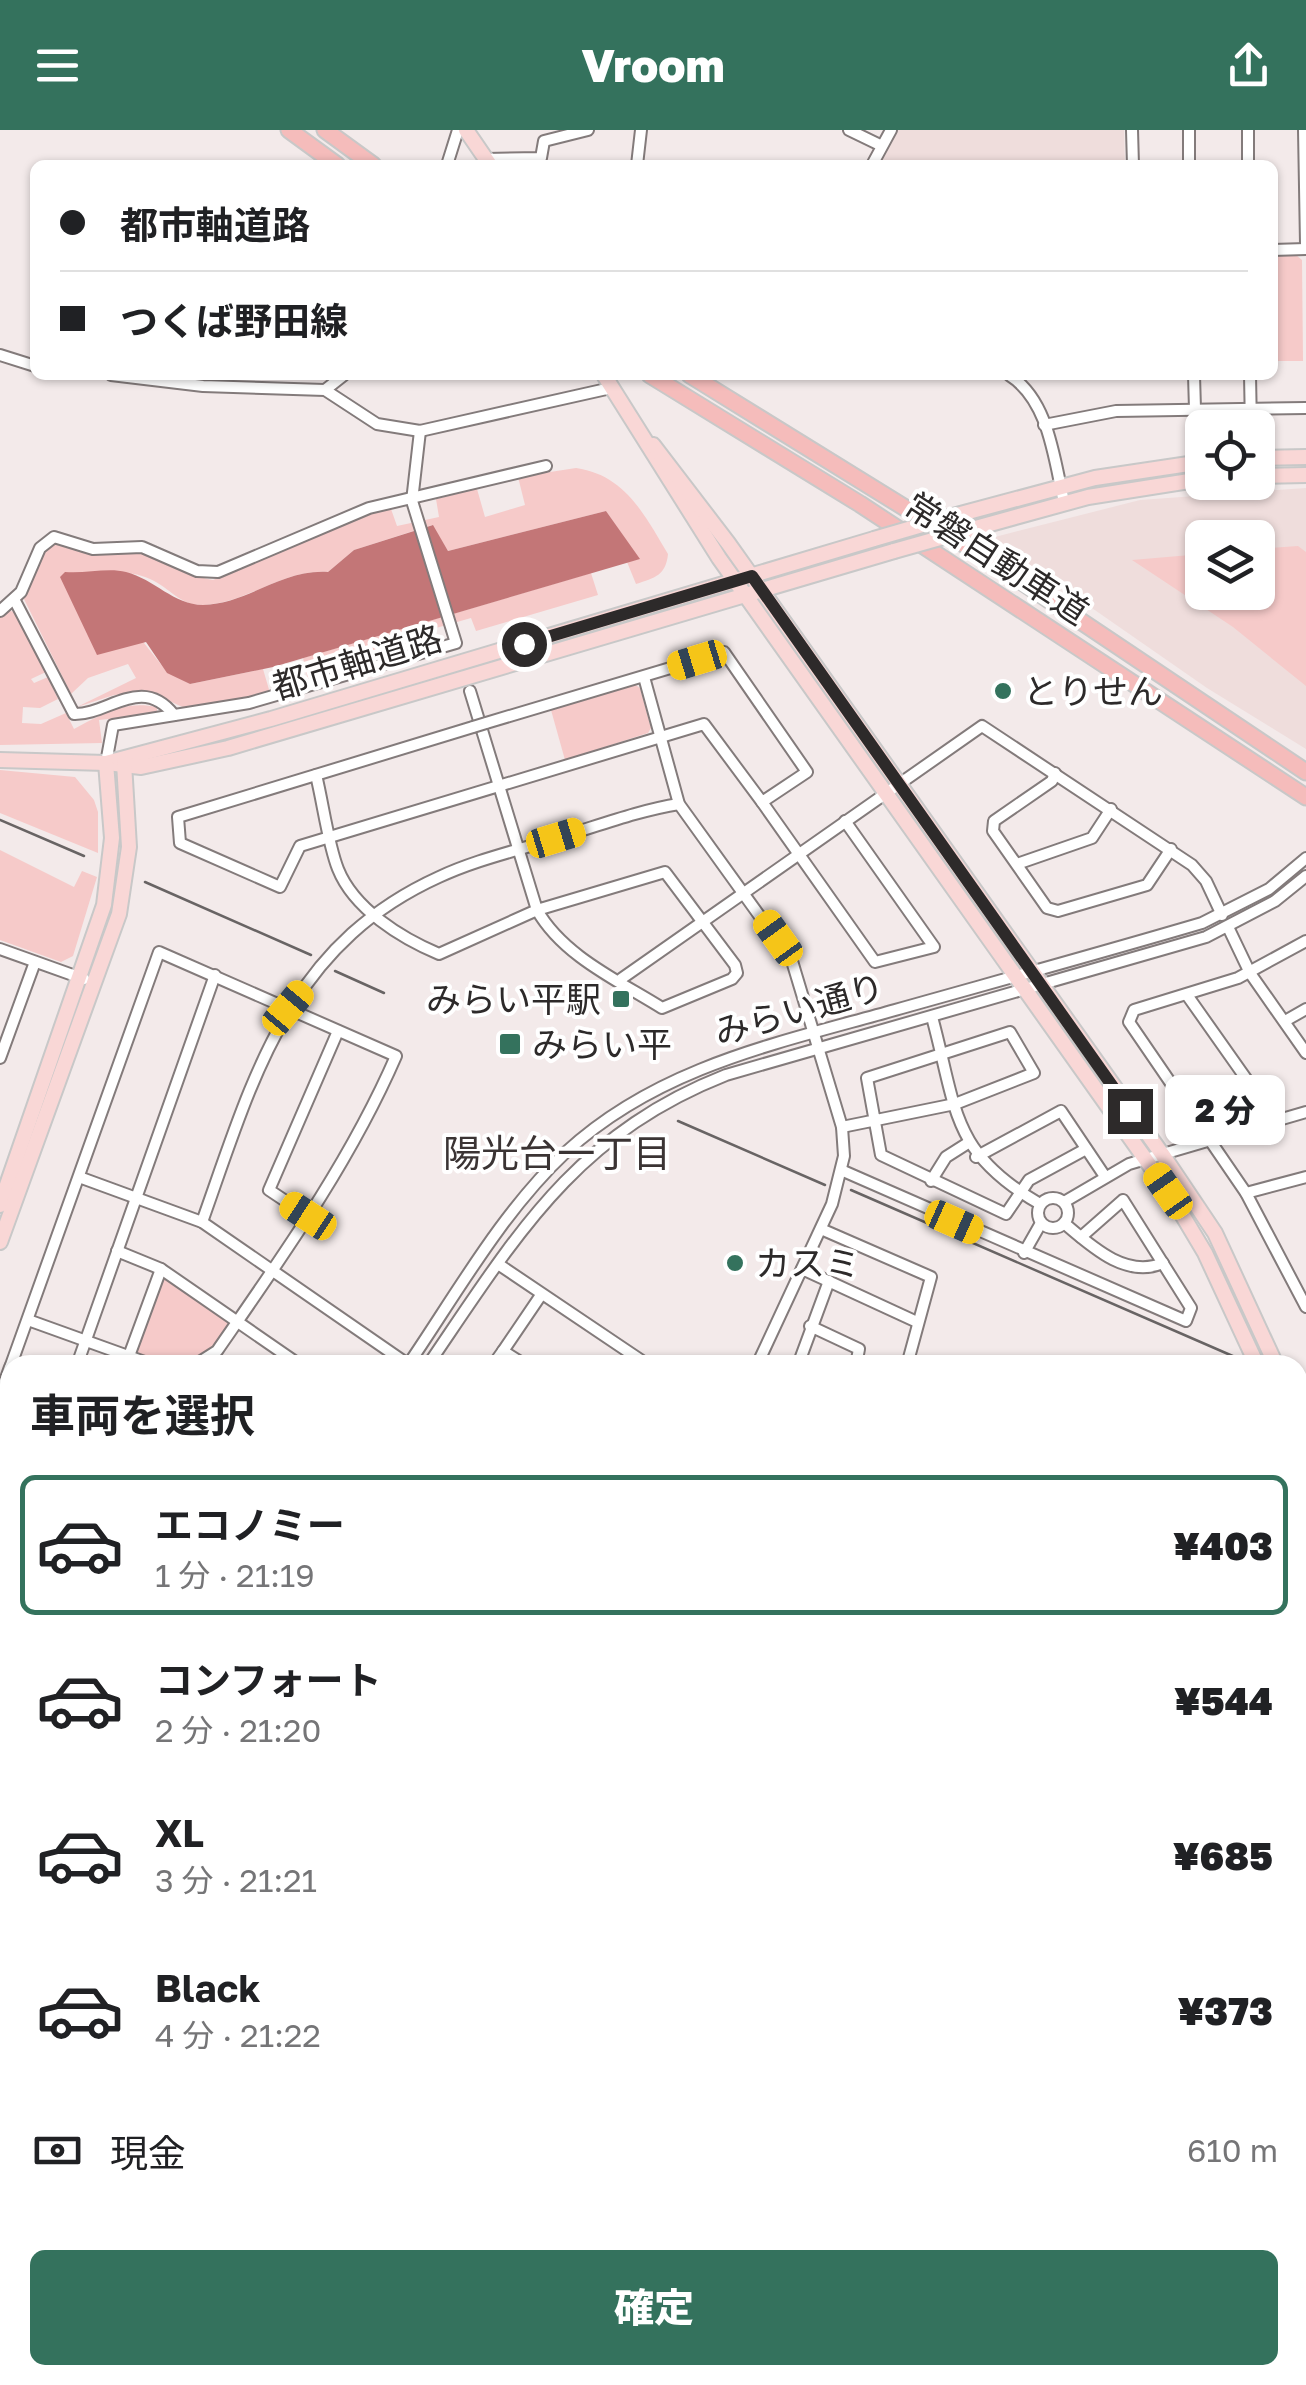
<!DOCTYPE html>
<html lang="ja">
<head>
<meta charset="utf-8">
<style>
	:root { --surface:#fff; --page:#f2f2f2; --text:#202124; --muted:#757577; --line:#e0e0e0; --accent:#34725d }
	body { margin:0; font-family:"Golos Text","Noto Sans JP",sans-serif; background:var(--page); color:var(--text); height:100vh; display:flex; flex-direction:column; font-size:38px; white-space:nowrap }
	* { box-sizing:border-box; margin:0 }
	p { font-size:32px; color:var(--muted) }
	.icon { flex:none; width:55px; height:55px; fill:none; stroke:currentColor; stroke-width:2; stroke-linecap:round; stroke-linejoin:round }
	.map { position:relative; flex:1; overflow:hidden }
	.side { position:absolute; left:0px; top:1225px; width:1308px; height:1030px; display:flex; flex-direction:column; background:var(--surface); border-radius:30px 30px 0 0; box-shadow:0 2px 8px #0004 }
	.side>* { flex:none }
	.guide { position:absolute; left:30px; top:30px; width:1248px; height:220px; border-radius:15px; box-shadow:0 2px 8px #0004; display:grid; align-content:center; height:220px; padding:0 30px; background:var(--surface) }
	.tools { position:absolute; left:1185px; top:280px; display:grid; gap:20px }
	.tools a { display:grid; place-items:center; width:90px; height:90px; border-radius:15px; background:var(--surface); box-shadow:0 2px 8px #0004; font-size:50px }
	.end { position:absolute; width:45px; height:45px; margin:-22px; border:12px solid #2d2a2a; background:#fff; box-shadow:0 0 0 5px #fff }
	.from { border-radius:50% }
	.bubble { position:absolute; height:70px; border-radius:15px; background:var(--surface); box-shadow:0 2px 8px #0004; font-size:32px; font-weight:800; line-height:70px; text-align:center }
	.car { position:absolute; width:30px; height:60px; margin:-30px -15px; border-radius:12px; box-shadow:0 0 8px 2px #0007; background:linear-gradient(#f5c518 24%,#345 0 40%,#f5c518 0 76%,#345 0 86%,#f5c518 0) }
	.guide b { display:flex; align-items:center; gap:35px; height:95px; font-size:38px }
	.guide b+b { border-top:2px solid var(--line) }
	.guide i { width:25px; height:25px; background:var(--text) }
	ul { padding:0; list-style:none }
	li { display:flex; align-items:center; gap:30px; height:140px; margin:0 20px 15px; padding:0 10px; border:5px solid transparent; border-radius:15px }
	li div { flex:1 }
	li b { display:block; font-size:38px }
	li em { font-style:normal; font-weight:800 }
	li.selected { border-color:var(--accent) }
	li>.icon { width:90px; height:90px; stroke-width:1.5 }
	h2 { padding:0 30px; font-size:45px; line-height:120px }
	.pay { display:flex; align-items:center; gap:25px; height:110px; padding:0 30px; font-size:38px }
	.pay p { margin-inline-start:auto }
	.action { display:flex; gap:20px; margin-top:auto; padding:20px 30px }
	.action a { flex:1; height:115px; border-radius:15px; background:var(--accent); color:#fff; font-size:40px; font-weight:800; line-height:115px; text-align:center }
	header { display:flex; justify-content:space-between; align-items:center; height:130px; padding:0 30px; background:var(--accent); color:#fff; font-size:45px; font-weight:800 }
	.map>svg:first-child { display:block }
	.built { fill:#efdddc; fill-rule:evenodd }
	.green { fill:#f6cac9 }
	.water { fill:#c37677 }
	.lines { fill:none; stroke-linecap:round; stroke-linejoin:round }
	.stream { stroke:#c37677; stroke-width:2.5 }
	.minor-casing { stroke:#837b7b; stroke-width:14 }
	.major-casing { stroke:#c8c8c8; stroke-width:18 }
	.highway-casing { stroke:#c8c8c8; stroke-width:19 }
	.minor { stroke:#fff; stroke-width:10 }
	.major { stroke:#f9d7d6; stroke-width:14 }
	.highway { stroke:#f5bcbb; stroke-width:15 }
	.rail { stroke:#686464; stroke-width:2.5 }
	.minor-bridge-casing { stroke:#837b7b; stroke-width:14; stroke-linecap:butt }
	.major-bridge-casing { stroke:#c8c8c8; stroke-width:18; stroke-linecap:butt }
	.minor-bridge { stroke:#fff; stroke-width:10 }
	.major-bridge { stroke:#f9d7d6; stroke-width:14 }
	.route { stroke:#2d2a2a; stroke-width:12 }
	.poi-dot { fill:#34725d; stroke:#fff; stroke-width:4 }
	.labels { text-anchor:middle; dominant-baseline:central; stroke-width:8; stroke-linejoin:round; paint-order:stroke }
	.street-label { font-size:35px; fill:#2d2a2a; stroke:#fff }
	.poi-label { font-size:35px; fill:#2d2a2a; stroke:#fff; text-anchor:start }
	.neighbourhood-label { font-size:38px; fill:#3b3434; stroke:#fff }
</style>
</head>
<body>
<header><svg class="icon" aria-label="menu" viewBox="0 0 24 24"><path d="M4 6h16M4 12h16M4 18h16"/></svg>Vroom<svg class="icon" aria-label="share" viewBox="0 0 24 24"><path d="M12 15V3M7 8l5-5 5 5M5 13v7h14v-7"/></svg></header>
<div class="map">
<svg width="1306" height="2255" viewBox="0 0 1306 2255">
	<rect width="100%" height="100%" fill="#f3eaea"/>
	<g class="built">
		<path d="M 895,0 L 1124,0 L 1125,35 L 876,35 Z"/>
		<path d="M 1306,358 L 1306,619 L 1207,558 L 991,408 L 1140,370 ZM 1202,408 L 1258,408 L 1258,462 L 1202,462 Z"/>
	</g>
	<g class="green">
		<path d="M 1296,125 L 1302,130 L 1303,231 L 1273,231 L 1273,126 Z"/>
		<path d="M 576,338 C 625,345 644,384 668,424 C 666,445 655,448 636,454 L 627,432 L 639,429 L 606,381 L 448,421 L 432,395 L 354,420 L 328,442 C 281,439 249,473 204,475 C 179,476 171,458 150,449 C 130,440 111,442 90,445 L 167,542 L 190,554 L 263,539 L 270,563 L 189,580 L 152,563 L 114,565 L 77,577 L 136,548 L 128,534 L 88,548 L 71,564 L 23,467 L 42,417 L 52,412 C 81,414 112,414 140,421 C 167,427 185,446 213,450 L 365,384 L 391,379 L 397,396 L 439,387 L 436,369 L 477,359 L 485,387 L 525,375 L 518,347 Z"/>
		<path d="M 1298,416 L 1306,422 L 1306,556 L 1233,497 L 1132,430 L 1202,424 L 1202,462 L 1258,462 L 1258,419 Z"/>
		<path d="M 591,443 L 598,465 L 476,501 L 471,488 L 429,500 L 433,515 L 308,550 L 303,528 Z"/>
		<path d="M 6,480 L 15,482 L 46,542 L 31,549 L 34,553 L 48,547 L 58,569 L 40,578 L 23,577 L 22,593 L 41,594 L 66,583 L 74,599 C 102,584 124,570 157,577 L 157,584 L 99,590 L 102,613 L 0,615 L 0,486 Z"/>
		<path d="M 634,554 L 640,558 L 651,598 L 648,603 L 565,630 L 551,580 Z"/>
		<path d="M 0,640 L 75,647 L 94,670 L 98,682 L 98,723 L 0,683 Z"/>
		<path d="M 0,720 L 74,757 L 82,741 L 97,747 L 73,826 L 61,832 L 0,810 Z"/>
		<path d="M 168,1146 L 228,1189 L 229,1197 C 203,1232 180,1239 139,1225 L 136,1218 L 160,1148 Z"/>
		<path d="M 230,2245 L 1098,2245 L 1093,2255 L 233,2255 Z"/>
	</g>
	<path class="water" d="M 606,381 L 640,429 L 273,537 L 190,554 L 167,543 L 146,512 L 97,525 L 60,447 L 65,442 C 85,444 108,437 126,442 C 154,449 174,475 203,475 C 248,474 281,439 328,442 L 354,420 L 433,395 L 448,421 Z"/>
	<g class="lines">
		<g class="stream">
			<path d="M 0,2078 L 10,2091"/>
			<path d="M 119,2245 L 126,2255"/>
		</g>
		<g class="minor-casing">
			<g id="minor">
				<path d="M 849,0 L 880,15"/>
				<path d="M 1132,0 L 1133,35"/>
				<path d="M 1189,0 L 1189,35"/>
				<path d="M 1248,0 L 1248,35"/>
				<path d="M 1304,0 L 1306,114"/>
				<path d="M 486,29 L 541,28 L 544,11 L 588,0"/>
				<path d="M 447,35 L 458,0"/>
				<path d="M 637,35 L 641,0"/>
				<path d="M 872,35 L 891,0"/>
				<path d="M 1272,120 L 1306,119"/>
				<path d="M 0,225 L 35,236"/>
				<path d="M 111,245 L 203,256 L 325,260 L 377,294 L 420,301 L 611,258"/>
				<path d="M 1009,245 C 1049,270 1054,329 1064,372"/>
				<path d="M 1194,245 L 1195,279"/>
				<path d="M 1250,245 L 1251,298"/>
				<path d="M 325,260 L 344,245"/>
				<path d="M 1044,295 L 1116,281 L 1306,278"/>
				<path d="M 14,469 L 74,584 C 108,585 142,544 174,585"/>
				<path d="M 0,481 L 21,462 L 40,418 L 54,407 L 93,419 L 142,417 L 197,441 L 218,442 L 369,378 L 546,336"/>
				<path d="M 644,547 L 679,674 L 792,831 L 842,997 L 844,1026 L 832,1074 L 757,1235"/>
				<path d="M 473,597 L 178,687 L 180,713 L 280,757 L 300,716 L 704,594 L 762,672 L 807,642 L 724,522 L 486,593"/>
				<path d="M 106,633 L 113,595 L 249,573 L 456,513 L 412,371 L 420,301"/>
				<path d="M 1055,643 L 1052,651 L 994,691 L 993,701 L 1047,778 L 1058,781 L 1147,755 L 1171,719"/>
				<path d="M 316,645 C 323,673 328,714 338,739 C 354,779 401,808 439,824 L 537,780 L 665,742 L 735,835 L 737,843 L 732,849 L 662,878 C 619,851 563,826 537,780 L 470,561"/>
				<path d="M 762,672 L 875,832 L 934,817 L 845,691"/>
				<path d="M 1017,734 L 1092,708 L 1111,679"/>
				<path d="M 1228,797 L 1250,843 L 1306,923"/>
				<path d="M 1306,811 L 1238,848 L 1134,880 L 1129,892 L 1246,1063 L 1306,1177"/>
				<path d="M 0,819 L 84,849"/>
				<path d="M 621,849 L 982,596 L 1192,735 L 1206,751 L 1222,785"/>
				<path d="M 1187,865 L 1276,991"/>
				<path d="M 932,887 C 957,979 950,1022 1040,1074"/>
				<path d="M 1285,891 L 1306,879"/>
				<path d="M 0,928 L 35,832"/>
				<path d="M 842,997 L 955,974 L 1034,943 L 1010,902 L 867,948 L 881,1025 L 1006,1084 L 1029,1050 L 1086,1019"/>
				<path d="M 976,1027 L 1061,981 L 1104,1045"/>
				<path d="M 841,1040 L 1186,1191 L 1191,1178 L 1123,1070 L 1081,1107"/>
				<path d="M 79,1047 L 202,1092 L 409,1235"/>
				<path d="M 931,1051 L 946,1027 L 968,1013"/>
				<path d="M 1246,1063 L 1306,1047"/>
				<circle cx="1053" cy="1083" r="15"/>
				<path d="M 1064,1072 L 1129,1034 L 1306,982"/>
				<path d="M 308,1086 L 269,1060 L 338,901"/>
				<path d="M 202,1092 C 253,949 287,816 439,747 C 473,731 511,722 547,711 C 590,699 635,681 679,674"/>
				<path d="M 1064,1093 C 1091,1116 1126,1149 1163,1133"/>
				<path d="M 821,1099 L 931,1147 L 907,1235"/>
				<path d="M 117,1121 L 161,1139 L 300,1235"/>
				<path d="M 1024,1123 L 1041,1093"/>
				<path d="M 498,1134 L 648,1235"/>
				<path d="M 802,1139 L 917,1192"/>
				<path d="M 28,1190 L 153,1235"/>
				<path d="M 810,1196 L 859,1219 L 856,1235"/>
				<path d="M 129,1226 L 161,1139"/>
				<path d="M 11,1235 L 159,822 L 396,926 C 350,1032 282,1127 217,1221 L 195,1235"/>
				<path d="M 77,1235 L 215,845"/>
				<path d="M 408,1235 C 457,1163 502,1082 566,1022 C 658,937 778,913 895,880 C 998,851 1100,823 1202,793 L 1269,759 L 1306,728"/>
				<path d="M 428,1235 C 516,1106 574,1005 726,945 L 1206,807 L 1275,771 L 1306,746"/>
				<path d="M 493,1235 L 503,1221"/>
				<path d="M 525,1235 L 503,1221 L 541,1165"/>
				<path d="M 798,1235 L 829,1151"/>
				<path d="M 0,1265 L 10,1237"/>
				<path d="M 0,1303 L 10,1306"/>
				<path d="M 0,1356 L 10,1360"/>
				<path d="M 0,1373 L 10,1376"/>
				<path d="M 1298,1509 L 1306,1527"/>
				<path d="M 1298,1549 L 1306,1548"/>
				<path d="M 1298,1613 L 1306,1613"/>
				<path d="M 1298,1683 L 1306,1681"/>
				<path d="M 1298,1759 L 1306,1757"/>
				<path d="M 1298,1827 L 1306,1845"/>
				<path d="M 801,2245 L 808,2255"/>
			</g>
		</g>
		<g class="major-casing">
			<g id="major">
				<path d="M 466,0 L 490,35"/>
				<path d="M 604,245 L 719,428 L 1168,1061 L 1205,1123 L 1257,1235"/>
				<path d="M 653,315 L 728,413 L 1162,1024 L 1215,1103 L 1276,1235"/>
				<path d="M 1258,328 L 1306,327"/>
				<path d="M 1258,346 L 1306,345"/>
				<path d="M 953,386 L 1095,348 L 1202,332"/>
				<path d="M 972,399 L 1088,367 L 1202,349"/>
				<path d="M 0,630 L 106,633 L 271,589 L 874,409"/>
				<path d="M 107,633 L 141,637 L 228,618 L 894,421"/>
				<path d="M 0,1075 L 104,775 L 112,708 L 106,633"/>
				<path d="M 0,1112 L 119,784 L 129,717 L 124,633"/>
				<path d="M 1298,1291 L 1306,1313"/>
				<path d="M 1298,1334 L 1306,1354"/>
				<path d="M 0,1682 L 10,1683"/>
				<path d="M 1298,1848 L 1306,1848"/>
			</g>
		</g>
		<g class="highway-casing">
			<g id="highway">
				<path d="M 289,0 L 337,35"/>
				<path d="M 325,0 L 373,35"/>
				<path d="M 650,245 L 860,374 L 1306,667"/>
				<path d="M 690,245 L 991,431 L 1306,642"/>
			</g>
		</g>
		<use href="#minor" class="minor"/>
		<use href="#major" class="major"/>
		<use href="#highway" class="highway"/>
		<g class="rail">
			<path d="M 0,690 L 84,726"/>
			<path d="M 145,752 L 311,825"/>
			<path d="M 335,841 L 384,863"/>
			<path d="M 678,991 L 825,1055"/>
			<path d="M 851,1060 L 1235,1227"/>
		</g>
		<g class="minor-bridge-casing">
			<path id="minor-bridge" d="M 473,597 L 486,593"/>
		</g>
		<g class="major-bridge-casing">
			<g id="major-bridge">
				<path d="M 874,409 L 953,386"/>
				<path d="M 894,421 L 972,399"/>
			</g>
		</g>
		<use href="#minor-bridge" class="minor-bridge"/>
		<use href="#major-bridge" class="major-bridge"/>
	</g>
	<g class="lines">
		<path class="route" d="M 524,514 L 752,446 L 1130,981"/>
	</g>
	<g class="poi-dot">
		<circle cx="1003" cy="561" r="10"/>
		<rect x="611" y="859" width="20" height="20" rx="5"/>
		<rect x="498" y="902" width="24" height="24" rx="5"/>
		<circle cx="735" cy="1133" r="10"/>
	</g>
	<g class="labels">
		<g class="street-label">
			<text transform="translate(997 428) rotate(33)">常磐自動車道</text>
			<text transform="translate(357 532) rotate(-17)">都市軸道路</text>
			<text transform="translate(799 879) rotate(-16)">みらい通り</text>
		</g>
		<g class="poi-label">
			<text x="1023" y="561">とりせん</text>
			<text x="601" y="869" text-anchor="end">みらい平駅</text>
			<text x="532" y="914">みらい平</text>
			<text x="755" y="1133">カスミ</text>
		</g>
		<g class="neighbourhood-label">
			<text x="557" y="1022">陽光台一丁目</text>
		</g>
	</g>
</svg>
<div class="tools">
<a><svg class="icon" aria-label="locate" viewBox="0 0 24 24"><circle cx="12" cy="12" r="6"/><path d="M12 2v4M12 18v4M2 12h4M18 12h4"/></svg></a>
<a><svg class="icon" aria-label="layers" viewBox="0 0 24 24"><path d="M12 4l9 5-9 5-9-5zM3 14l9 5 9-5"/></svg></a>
</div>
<i class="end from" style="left:524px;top:514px"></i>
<i class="end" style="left:1130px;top:981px"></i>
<div class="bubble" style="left:1165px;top:945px;width:120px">2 分</div>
<i class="car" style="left:697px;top:530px;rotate:253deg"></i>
<i class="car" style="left:556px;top:708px;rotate:73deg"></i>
<i class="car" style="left:778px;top:808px;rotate:324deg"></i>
<i class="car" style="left:288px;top:878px;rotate:40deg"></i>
<i class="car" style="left:1168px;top:1061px;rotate:325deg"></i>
<i class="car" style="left:308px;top:1086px;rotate:303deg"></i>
<i class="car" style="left:954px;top:1092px;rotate:114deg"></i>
<div class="guide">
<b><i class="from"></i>都市軸道路</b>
<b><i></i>つくば野田線</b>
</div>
<section class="side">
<h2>車両を選択</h2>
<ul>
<li class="selected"><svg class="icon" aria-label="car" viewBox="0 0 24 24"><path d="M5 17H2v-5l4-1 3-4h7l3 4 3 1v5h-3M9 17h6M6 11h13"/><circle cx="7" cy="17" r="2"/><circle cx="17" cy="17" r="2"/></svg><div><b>エコノミー</b><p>1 分 · 21:19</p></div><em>¥403</em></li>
<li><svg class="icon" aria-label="car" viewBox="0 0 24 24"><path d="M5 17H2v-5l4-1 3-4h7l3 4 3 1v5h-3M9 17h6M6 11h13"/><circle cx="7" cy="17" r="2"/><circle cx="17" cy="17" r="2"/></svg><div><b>コンフォート</b><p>2 分 · 21:20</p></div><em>¥544</em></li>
<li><svg class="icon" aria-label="car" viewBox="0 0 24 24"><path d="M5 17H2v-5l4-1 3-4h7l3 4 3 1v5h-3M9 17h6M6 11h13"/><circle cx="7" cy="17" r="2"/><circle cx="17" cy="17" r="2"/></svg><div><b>XL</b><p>3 分 · 21:21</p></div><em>¥685</em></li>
<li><svg class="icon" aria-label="car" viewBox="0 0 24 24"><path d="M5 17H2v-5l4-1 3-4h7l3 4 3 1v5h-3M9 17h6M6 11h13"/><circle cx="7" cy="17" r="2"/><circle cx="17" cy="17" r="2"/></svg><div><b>Black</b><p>4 分 · 21:22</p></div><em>¥373</em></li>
</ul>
<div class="pay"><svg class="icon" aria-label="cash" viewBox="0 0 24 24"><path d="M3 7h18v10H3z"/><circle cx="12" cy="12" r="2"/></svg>現金<p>610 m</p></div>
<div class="action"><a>確定</a></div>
</section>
</div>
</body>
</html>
